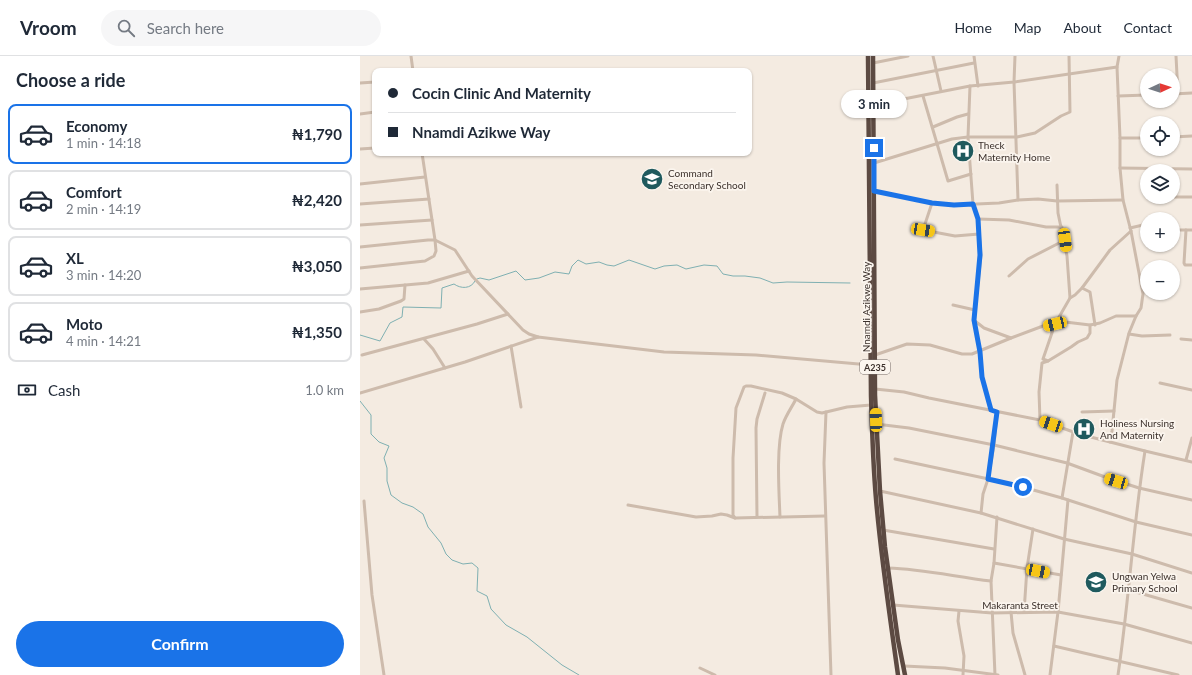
<!DOCTYPE html>
<html lang="en">
<head>
<meta charset="utf-8">
<style>
	:root { --surface:#fff; --page:#f6f6f7; --text:#1f2937; --muted:#747a83; --line:#e0e1e3; --accent:#1a73e8 }
	body { margin:0; font-family:Lato,sans-serif; background:var(--page); color:var(--text); height:100vh; display:flex; flex-direction:column; font-size:15px; white-space:nowrap }
	* { box-sizing:border-box; margin:0 }
	p { font-size:13px; color:var(--muted) }
	.icon { flex:none; width:22px; height:22px; fill:none; stroke:currentColor; stroke-width:2; stroke-linecap:round; stroke-linejoin:round }
	.map { position:relative; flex:1; overflow:hidden }
	.sheet { display:flex; flex-direction:column; background:var(--surface); width:360px }
	.sheet>* { flex:none }
	.banner { position:absolute; left:12px; top:12px; width:380px; height:88px; border-radius:8px; box-shadow:0 1px 3px #0004; display:grid; align-content:center; height:88px; padding:0 16px; background:var(--surface) }
	.needle { width:26px; rotate:87deg }
	.fabs { position:absolute; left:780px; top:12px; display:grid; gap:8px }
	.fabs a { display:grid; place-items:center; width:40px; height:40px; border-radius:50%; background:var(--surface); box-shadow:0 1px 3px #0004; font-size:20px }
	.end { position:absolute; width:18px; height:18px; margin:-9px; border:5px solid #1a73e8; background:#fff; box-shadow:0 0 0 2px #fff }
	.from { border-radius:50% }
	.bubble { position:absolute; height:28px; border-radius:14px; background:var(--surface); box-shadow:0 1px 3px #0004; font-size:13px; font-weight:700; line-height:28px; text-align:center }
	.car { position:absolute; width:12px; height:24px; margin:-12px -6px; border-radius:5px; box-shadow:0 0 3px 1px #0007; background:linear-gradient(#f5c518 24%,#345 0 40%,#f5c518 0 76%,#345 0 86%,#f5c518 0) }
	.banner b { display:flex; align-items:center; gap:14px; height:38px; font-size:15px }
	.banner b+b { border-top:1px solid var(--line) }
	.banner i { width:10px; height:10px; background:var(--text) }
	ul { padding:0; list-style:none }
	li { display:flex; align-items:center; gap:12px; height:60px; margin:0 8px 6px; padding:0 8px; border:2px solid var(--line); border-radius:8px }
	li div { flex:1 }
	li b { display:block; font-size:15px }
	li em { font-style:normal; font-weight:700 }
	li.selected { border-color:var(--accent) }
	li>.icon { width:36px; height:36px; stroke-width:1.5 }
	h2 { padding:0 16px; font-size:18px; line-height:48px }
	.pay { display:flex; align-items:center; gap:10px; height:44px; padding:0 16px; font-size:15px }
	.pay p { margin-inline-start:auto }
	.primary-button { display:flex; gap:8px; margin-top:auto; padding:8px 16px }
	.primary-button a { flex:1; height:46px; border-radius:24px; background:var(--accent); color:#fff; font-size:16px; font-weight:700; line-height:46px; text-align:center }
	header { display:flex; align-items:center; gap:24px; box-sizing:border-box; height:56px; padding:0 20px; background:var(--surface); border-bottom:1px solid var(--line) }
	header strong { font-size:19px }
	nav { display:flex; gap:22px; margin-inline-start:auto; font-size:14px }
	.search { width:280px; height:36px; background:var(--page); display:flex; align-items:center; gap:10px; box-sizing:border-box; padding:0 14px; border-radius:22px; color:var(--muted); font-size:15px }
	main { display:flex; flex:1; min-height:0 }
	.map>svg:first-child { display:block }
	.lines { fill:none; stroke-linecap:round; stroke-linejoin:round }
	.stream { stroke:#7fb0b2; stroke-width:1 }
	.minor { stroke:#cdbbac; stroke-width:3 }
	.highway { stroke:#5c4a42; stroke-width:4.5 }
	.route { stroke:#1a73e8; stroke-width:5 }
	.labels { text-anchor:middle; dominant-baseline:central; stroke-width:3.5; stroke-linejoin:round; paint-order:stroke }
	.shield { fill:#fbf5ee; stroke:#756b66; stroke-width:1 }
	.shield-label { font-size:9px; font-weight:bold; fill:#3b302b }
	.poi-label { font-size:10px; fill:#3b302b; stroke:#fbf5ee; text-anchor:start }
	.street-label { font-size:10px; fill:#3b302b; stroke:#fbf5ee }
</style>
</head>
<body>
<header>
<strong>Vroom</strong>
<div class="search"><svg class="icon" aria-label="search" viewBox="0 0 24 24"><circle cx="10" cy="10" r="6"/><path d="M15 15l6 6"/></svg>Search here</div>
<nav><a>Home</a><a>Map</a><a>About</a><a>Contact</a></nav>
</header>
<main>
<section class="sheet">
<h2>Choose a ride</h2>
<ul>
<li class="selected"><svg class="icon" aria-label="car" viewBox="0 0 24 24"><path d="M5 17H2v-5l4-1 3-4h7l3 4 3 1v5h-3M9 17h6M6 11h13"/><circle cx="7" cy="17" r="2"/><circle cx="17" cy="17" r="2"/></svg><div><b>Economy</b><p>1 min · 14:18</p></div><em>₦1,790</em></li>
<li><svg class="icon" aria-label="car" viewBox="0 0 24 24"><path d="M5 17H2v-5l4-1 3-4h7l3 4 3 1v5h-3M9 17h6M6 11h13"/><circle cx="7" cy="17" r="2"/><circle cx="17" cy="17" r="2"/></svg><div><b>Comfort</b><p>2 min · 14:19</p></div><em>₦2,420</em></li>
<li><svg class="icon" aria-label="car" viewBox="0 0 24 24"><path d="M5 17H2v-5l4-1 3-4h7l3 4 3 1v5h-3M9 17h6M6 11h13"/><circle cx="7" cy="17" r="2"/><circle cx="17" cy="17" r="2"/></svg><div><b>XL</b><p>3 min · 14:20</p></div><em>₦3,050</em></li>
<li><svg class="icon" aria-label="car" viewBox="0 0 24 24"><path d="M5 17H2v-5l4-1 3-4h7l3 4 3 1v5h-3M9 17h6M6 11h13"/><circle cx="7" cy="17" r="2"/><circle cx="17" cy="17" r="2"/></svg><div><b>Moto</b><p>4 min · 14:21</p></div><em>₦1,350</em></li>
</ul>
<div class="pay"><svg class="icon" aria-label="cash" viewBox="0 0 24 24"><path d="M3 7h18v10H3z"/><circle cx="12" cy="12" r="2"/></svg>Cash<p>1.0 km</p></div>
<div class="primary-button"><a>Confirm</a></div>
</section>
<div class="map">
<svg width="832" height="619" viewBox="0 0 832 619">
	<rect width="100%" height="100%" fill="#f4ebe1"/>
	<g class="lines">
		<g class="stream">
			<path d="M 117,223 L 120,222 L 129,224 L 156,215 L 165,224 L 179,222 L 195,216 L 209,218 L 212,210 L 218,204 L 226,208 L 239,206 L 247,209 L 254,210 L 269,204 L 295,213 L 304,210 L 317,209 L 326,213 L 344,209 L 357,210 L 363,218 L 373,220 L 385,220 L 400,222 L 413,227 L 427,226 L 490,227"/>
			<path d="M 0,279 L 20,285 L 30,267 L 42,261 L 43,251 L 81,252 L 82,232 L 94,228 C 101,233 111,233 115,225"/>
			<path d="M 0,345 L 11,359 L 11,378 L 19,386 L 29,390 L 24,402 L 27,412 L 27,425 L 31,439 L 42,447 L 53,451 L 63,458 L 68,471 L 81,487 L 86,498 L 92,504 L 103,508 L 112,507 L 118,512 L 117,535 L 127,540 L 131,553 L 146,569 L 167,581 L 202,609 L 219,619"/>
		</g>
		<g class="minor">
			<path d="M 51,0 L 53,15"/>
			<path d="M 573,0 L 581,35"/>
			<path d="M 614,0 L 618,30"/>
			<path d="M 655,0 L 654,26 L 658,144"/>
			<path d="M 816,0 L 818,38"/>
			<path d="M 513,7 L 548,0"/>
			<path d="M 0,27 L 15,26"/>
			<path d="M 513,27 L 614,7"/>
			<path d="M 610,30 L 608,81 L 613,148 L 618,163 L 621,199 L 614,264 L 620,296 L 622,321 L 631,354"/>
			<path d="M 813,38 L 832,37"/>
			<path d="M 563,40 L 588,125 L 611,118"/>
			<path d="M 758,40 L 787,39"/>
			<path d="M 513,49 L 610,30 L 654,26 L 757,11"/>
			<path d="M 0,58 L 15,56"/>
			<path d="M 573,71 L 597,61 L 608,58"/>
			<path d="M 813,81 L 832,80"/>
			<path d="M 760,82 L 787,82"/>
			<path d="M 0,93 L 15,92"/>
			<path d="M 514,107 L 592,83 L 608,81 L 657,81 L 675,77 L 701,60 L 710,56 L 709,0"/>
			<path d="M 760,112 L 832,113"/>
			<path d="M 0,128 L 65,121"/>
			<path d="M 697,129 L 698,157 L 707,200 L 710,242"/>
			<path d="M 514,135 L 572,147 L 594,149 L 639,147 L 658,144 L 678,143 L 697,145 L 763,144"/>
			<path d="M 795,141 L 832,141"/>
			<path d="M 572,147 L 563,174 L 595,180 L 619,178"/>
			<path d="M 0,148 L 69,143"/>
			<path d="M 618,163 L 649,164 L 686,171 L 702,171"/>
			<path d="M 0,169 L 72,164"/>
			<path d="M 770,172 L 783,169 L 787,173"/>
			<path d="M 813,174 L 832,174"/>
			<path d="M 826,174 L 824,207 L 825,209 L 832,209"/>
			<path d="M 0,191 L 68,184 L 75,184 L 95,194 L 112,220 L 163,274 L 169,278 L 178,281"/>
			<path d="M 0,212 L 65,205 L 74,200 L 76,195 L 75,184 L 62,97"/>
			<path d="M 649,220 L 668,203 L 705,184"/>
			<path d="M 722,232 L 730,236 L 735,269"/>
			<path d="M 0,233 L 68,227 L 109,215"/>
			<path d="M 593,249 L 615,254"/>
			<path d="M 0,256 L 19,253 L 41,245 L 44,243 L 45,229"/>
			<path d="M 615,265 L 624,272 L 651,282"/>
			<path d="M 697,265 L 730,269 L 740,267 L 756,260 L 776,260"/>
			<path d="M 769,278 L 782,280 L 810,279"/>
			<path d="M 64,283 L 73,293 L 85,312"/>
			<path d="M 821,283 L 832,284"/>
			<path d="M 151,290 L 161,351"/>
			<path d="M 2,299 L 117,268 L 148,258"/>
			<path d="M 515,299 L 547,288 L 570,289 L 602,298 L 612,298 L 651,282 L 683,270 L 695,268"/>
			<path d="M 688,305 L 711,291 L 718,286 L 727,282 L 730,277 L 730,269"/>
			<path d="M 800,327 L 832,334"/>
			<path d="M 515,333 L 544,336 L 569,342 L 680,364 L 719,378 L 785,395 L 832,406"/>
			<path d="M 0,337 L 105,306 L 178,281 L 304,296 L 396,299 L 510,309"/>
			<path d="M 466,356 L 464,407 L 471,619"/>
			<path d="M 722,356 L 754,355"/>
			<path d="M 680,364 L 679,336 L 682,307 L 688,305 L 683,303 L 695,268 L 710,242 L 715,239 L 722,232 L 750,194 L 771,175"/>
			<path d="M 516,368 L 549,372 L 634,389 L 707,407 L 745,421 L 779,432 L 832,444"/>
			<path d="M 750,386 L 752,375 L 757,324 L 769,277 L 776,260 L 781,252 L 783,238 L 771,175 L 763,144 L 760,112 L 760,82 L 757,11 L 759,0"/>
			<path d="M 535,403 L 652,428 L 702,442 L 776,466 L 832,479"/>
			<path d="M 826,404 L 832,382"/>
			<path d="M 520,435 L 621,457 L 704,483 L 772,498 L 832,517"/>
			<path d="M 702,442 L 713,376"/>
			<path d="M 4,445 L 12,539 L 24,619"/>
			<path d="M 268,449 L 336,461 L 352,460 L 361,458 L 367,459 L 375,462 L 465,460"/>
			<path d="M 621,457 L 623,438 L 628,423 L 634,389 L 637,356"/>
			<path d="M 397,461 L 396,372 L 397,363 L 405,337"/>
			<path d="M 420,461 C 419,436 416,391 423,368 C 426,359 432,351 436,343"/>
			<path d="M 375,462 L 373,459 L 373,402 L 376,352 L 384,331 L 386,330 L 391,330 L 422,337 L 436,343 L 457,356 L 462,357 L 487,351 L 511,349"/>
			<path d="M 523,474 L 634,493"/>
			<path d="M 634,507 L 701,519"/>
			<path d="M 528,512 C 563,513 596,521 631,525"/>
			<path d="M 769,534 L 832,552"/>
			<path d="M 533,549 L 632,557 L 698,556 L 764,568 L 832,587"/>
			<path d="M 599,555 L 598,565 L 604,600 L 603,619"/>
			<path d="M 651,556 L 653,577 L 665,619"/>
			<path d="M 664,556 L 667,512 L 673,473"/>
			<path d="M 694,590 L 818,619"/>
			<path d="M 544,610 L 585,612 L 638,619"/>
			<path d="M 340,612 L 355,619"/>
			<path d="M 635,619 L 631,525 L 634,507 L 637,461"/>
			<path d="M 690,619 L 698,556 L 708,444"/>
			<path d="M 758,619 C 769,545 773,470 785,395"/>
		</g>
		<g class="highway">
			<path d="M 508,0 L 511,340 C 512,374 513,409 516,443 C 521,502 530,561 538,619"/>
			<path d="M 513,0 L 515,339 L 520,435 L 525,491 L 538,584 L 545,619"/>
		</g>
	</g>
	<g class="lines">
		<path class="route" d="M 514,92 L 514,135 L 572,147 L 594,149 L 613,148 L 618,163 L 620,199 L 614,264 L 620,296 L 622,321 L 631,354 L 637,356 L 628,423 L 663,431"/>
	</g>
	<defs>
		<g id="hospital-disc" transform="scale(1.15)"><circle r="9.5" fill="#1f5a5e" stroke="#fbf5ee"/><path d="M-5-5h3v3.5h4V-5h3V5h-3V1.5h-4V5h-3Z" fill="#fff"/></g>
		<g id="school-disc" transform="scale(1.15)"><circle r="9.5" fill="#1f5a5e" stroke="#fbf5ee"/><path d="M0-5L7-2L0 1L-7-2ZM-4 1L0 2.5L4 1V4Q0 6-4 4Z" fill="#fff"/></g>
	</defs>
	<g fill-rule="evenodd">
		<use href="#hospital-disc" x="603" y="95"/>
		<use href="#school-disc" x="292" y="123"/>
		<use href="#hospital-disc" x="724" y="373"/>
		<use href="#school-disc" x="736" y="526"/>
	</g>
	<g class="labels">
		<rect class="shield" x="500" y="304" width="30" height="14" rx="3"/>
		<g class="shield-label">
			<text x="515" y="311">A235</text>
		</g>
		<g class="poi-label">
			<text x="618" y="89">Theck<tspan x="618" dy="12">Maternity Home</tspan></text>
			<text x="308" y="117">Command<tspan x="308" dy="12">Secondary School</tspan></text>
			<text x="740" y="367">Holiness Nursing<tspan x="740" dy="12">And Maternity</tspan></text>
			<text x="752" y="520">Ungwan Yelwa<tspan x="752" dy="12">Primary School</tspan></text>
		</g>
		<g class="street-label">
			<text transform="translate(506 251) rotate(-90)">Nnamdi Azikwe Way</text>
			<text x="660" y="549">Makaranta Street</text>
		</g>
	</g>
</svg>
<div class="fabs">
<a><svg class="needle" viewBox="-14 -14 28 28"><path d="M0-13l5 13h-10z" fill="#e53935"/><path d="M0 13l5-13h-10z" fill="#747a83"/></svg></a>
<a><svg class="icon" aria-label="locate" viewBox="0 0 24 24"><circle cx="12" cy="12" r="6"/><path d="M12 2v4M12 18v4M2 12h4M18 12h4"/></svg></a>
<a><svg class="icon" aria-label="layers" viewBox="0 0 24 24"><path d="M12 4l9 5-9 5-9-5zM3 14l9 5 9-5"/></svg></a>
<a>+</a>
<a>−</a>
</div>
<i class="end from" style="left:663px;top:431px"></i>
<i class="end" style="left:514px;top:92px"></i>
<div class="bubble" style="left:481px;top:34px;width:66px">3 min</div>
<i class="car" style="left:563px;top:174px;rotate:99deg"></i>
<i class="car" style="left:705px;top:184px;rotate:172deg"></i>
<i class="car" style="left:695px;top:268px;rotate:257deg"></i>
<i class="car" style="left:516px;top:364px;rotate:358deg"></i>
<i class="car" style="left:691px;top:368px;rotate:289deg"></i>
<i class="car" style="left:756px;top:425px;rotate:287deg"></i>
<i class="car" style="left:678px;top:515px;rotate:101deg"></i>
<div class="banner">
<b><i class="from"></i>Cocin Clinic And Maternity</b>
<b><i></i>Nnamdi Azikwe Way</b>
</div>
</div>
</main>
</body>
</html>
